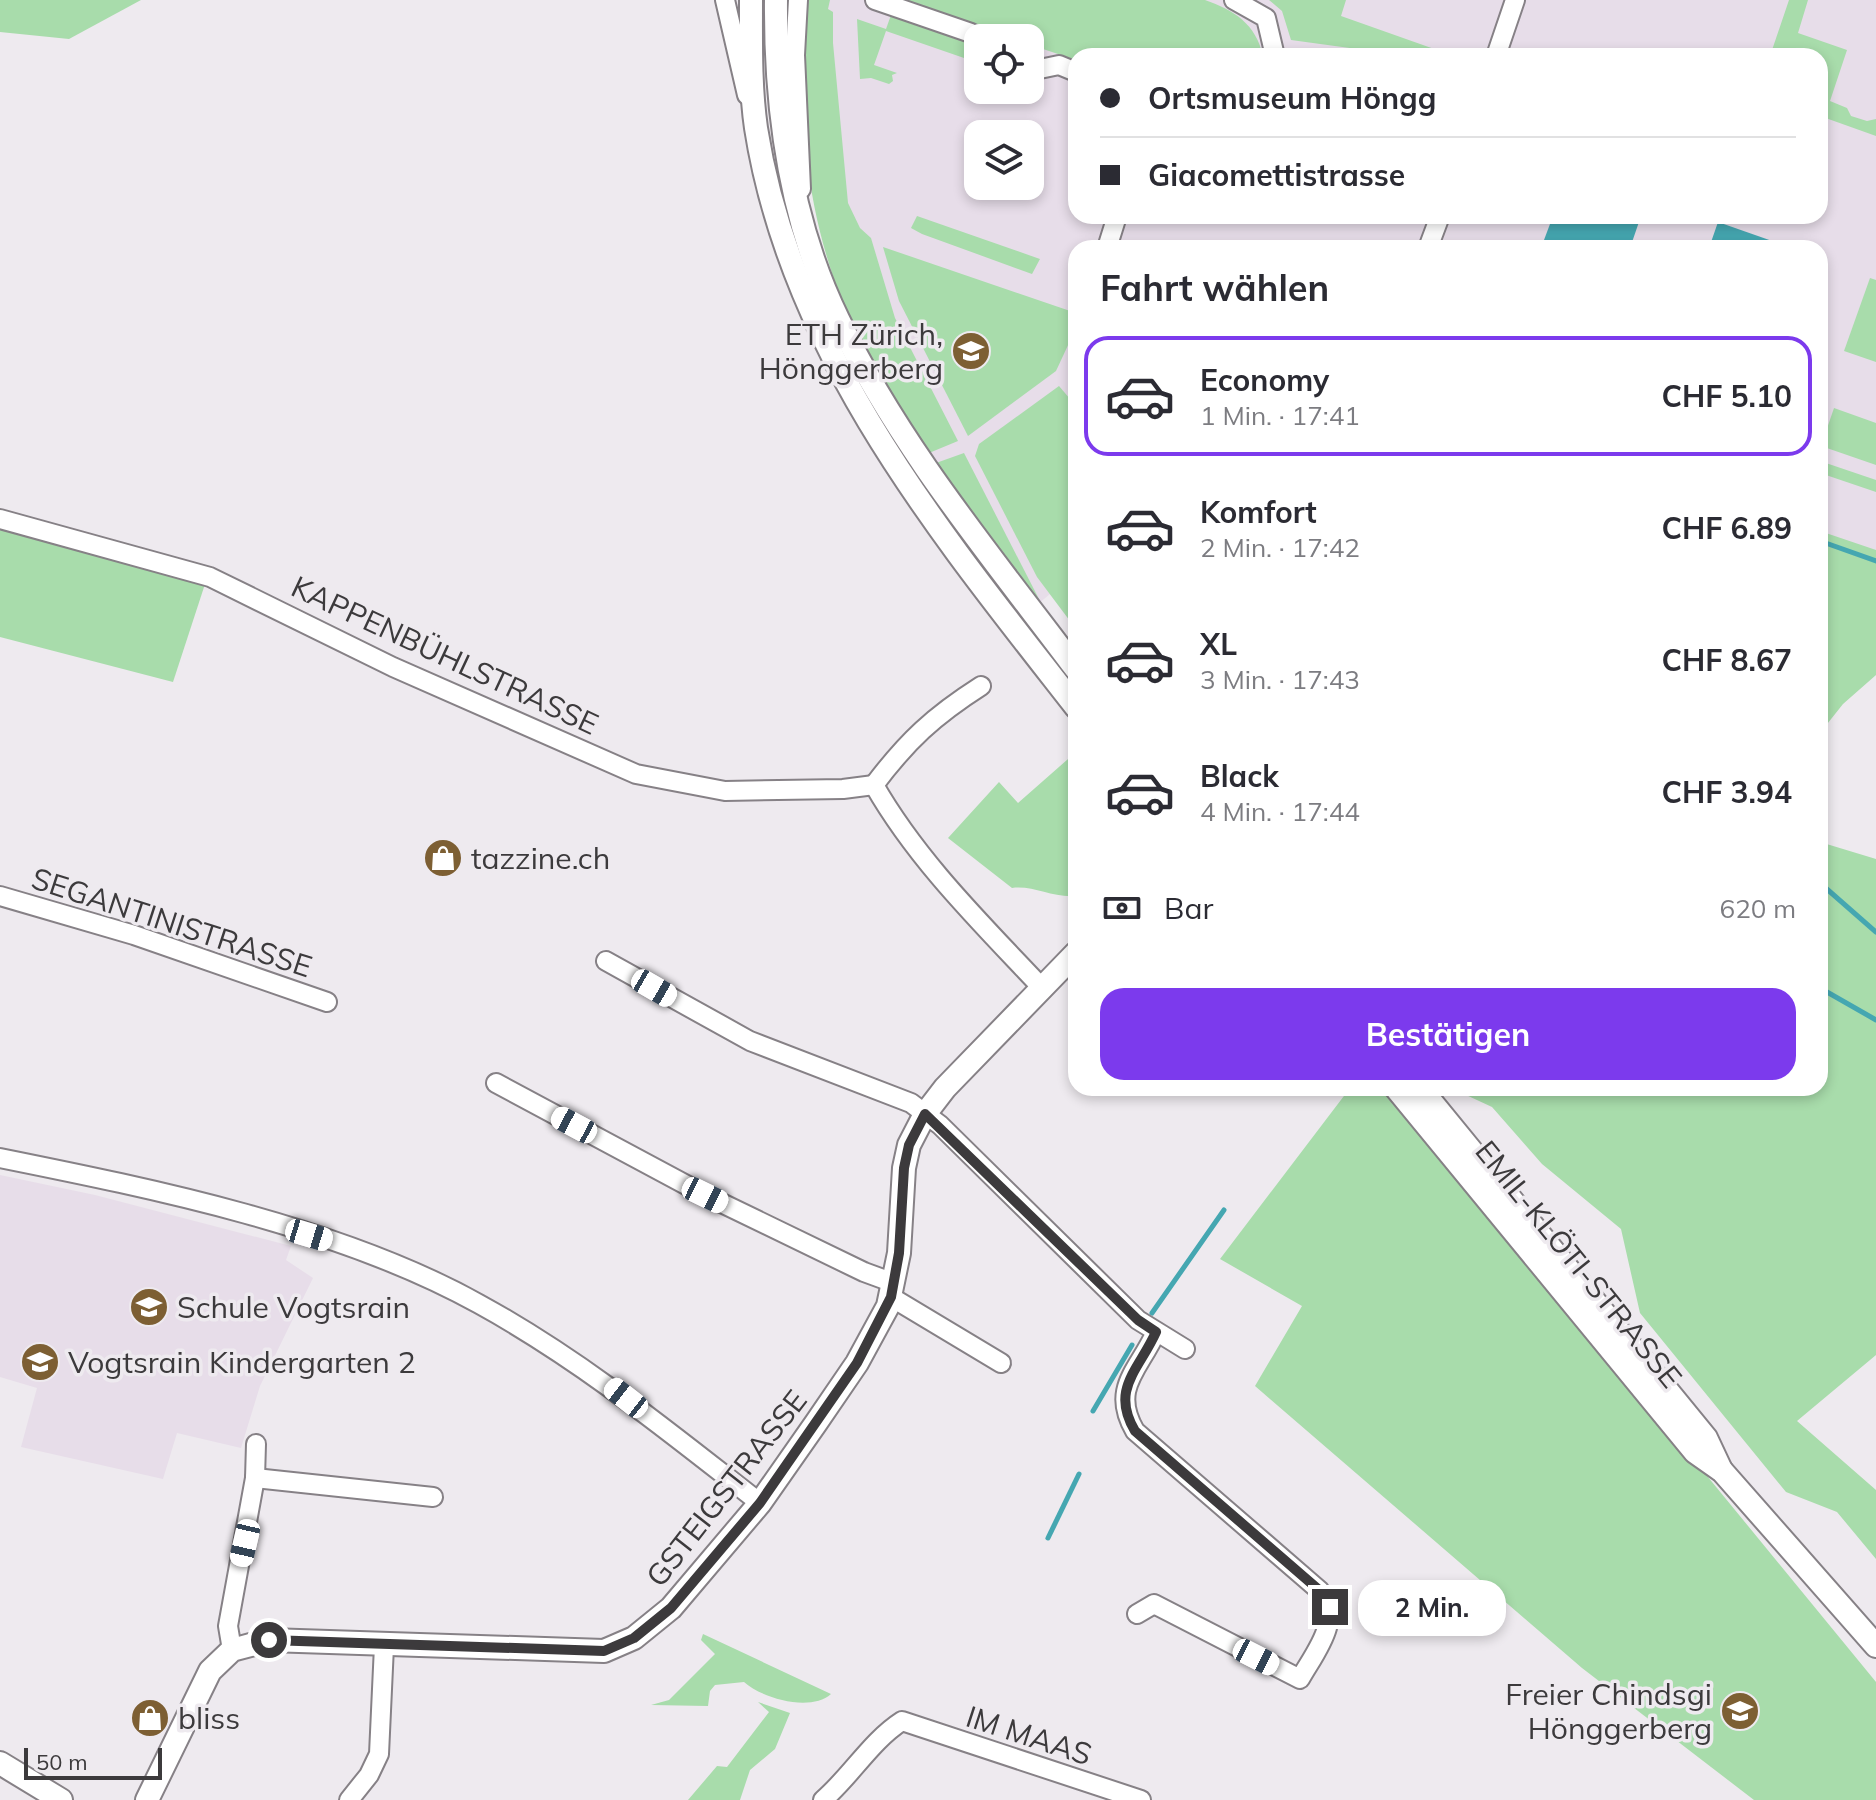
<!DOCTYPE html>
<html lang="de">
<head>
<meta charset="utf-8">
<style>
	:root { --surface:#fff; --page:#f7f7f7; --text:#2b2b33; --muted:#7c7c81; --line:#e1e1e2; --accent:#7c3aed }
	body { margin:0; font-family:Mulish,sans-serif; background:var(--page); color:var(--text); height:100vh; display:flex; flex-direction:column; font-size:30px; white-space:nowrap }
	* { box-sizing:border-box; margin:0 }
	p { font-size:26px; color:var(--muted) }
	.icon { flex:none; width:44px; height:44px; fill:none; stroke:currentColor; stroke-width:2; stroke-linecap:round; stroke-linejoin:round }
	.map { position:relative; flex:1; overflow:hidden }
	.side { position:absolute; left:1068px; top:240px; width:760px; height:856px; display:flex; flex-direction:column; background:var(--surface); border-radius:24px; box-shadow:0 4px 12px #0003 }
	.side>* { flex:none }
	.top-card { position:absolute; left:1068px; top:48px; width:760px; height:176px; border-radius:24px; box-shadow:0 4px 12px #0003; display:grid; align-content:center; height:176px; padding:0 32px; background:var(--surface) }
	.tools { position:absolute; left:964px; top:24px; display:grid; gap:16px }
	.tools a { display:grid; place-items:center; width:80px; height:80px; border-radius:16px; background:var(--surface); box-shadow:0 4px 12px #0003; font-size:40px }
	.scale { position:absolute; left:24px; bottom:20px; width:138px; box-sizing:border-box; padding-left:8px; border:4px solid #3c3a3c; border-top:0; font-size:22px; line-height:28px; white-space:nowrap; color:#3c3a3c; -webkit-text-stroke:6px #eeeaef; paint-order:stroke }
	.end { position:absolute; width:36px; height:36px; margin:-18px; border:10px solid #3c3a3c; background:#fff; box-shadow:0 0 0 4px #fff }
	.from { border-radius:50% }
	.bubble { position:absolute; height:56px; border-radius:24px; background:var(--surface); box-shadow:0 4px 12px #0003; font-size:26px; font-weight:700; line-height:56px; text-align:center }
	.car { position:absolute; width:24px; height:48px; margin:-24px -12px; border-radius:10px; box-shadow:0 0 6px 2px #0007; background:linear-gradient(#fff 24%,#345 0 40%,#fff 0 76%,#345 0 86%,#fff 0) }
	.top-card b { display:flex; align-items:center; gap:28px; height:76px; font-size:30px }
	.top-card b+b { border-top:2px solid var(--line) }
	.top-card i { width:20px; height:20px; background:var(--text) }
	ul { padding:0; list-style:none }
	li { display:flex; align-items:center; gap:24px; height:120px; margin:0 16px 12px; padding:0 16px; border:4px solid transparent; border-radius:24px }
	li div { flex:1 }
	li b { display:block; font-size:30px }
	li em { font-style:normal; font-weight:700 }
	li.on { border-color:var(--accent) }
	li>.icon { width:72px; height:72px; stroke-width:1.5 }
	h2 { padding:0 32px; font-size:36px; line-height:96px }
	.pay { display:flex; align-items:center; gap:20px; height:88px; padding:0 32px; font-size:30px }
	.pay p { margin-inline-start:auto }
	.action { display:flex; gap:16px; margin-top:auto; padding:16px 32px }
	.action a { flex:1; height:92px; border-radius:24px; background:var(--accent); color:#fff; font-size:32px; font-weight:700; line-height:92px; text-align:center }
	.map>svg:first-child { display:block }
	.built { fill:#e7dde9; fill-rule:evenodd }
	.green { fill:#a8dcab }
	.water { fill:#45a7b1 }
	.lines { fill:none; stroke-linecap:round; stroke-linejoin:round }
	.stream { stroke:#45a7b1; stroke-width:5 }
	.minor-casing { stroke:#868186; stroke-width:22 }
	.tertiary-casing { stroke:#868186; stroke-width:26 }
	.minor { stroke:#fff; stroke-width:18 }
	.tertiary { stroke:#fff; stroke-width:22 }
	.route { stroke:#3c3a3c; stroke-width:10 }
	.labels { text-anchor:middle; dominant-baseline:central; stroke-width:7; stroke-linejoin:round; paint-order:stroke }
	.poi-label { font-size:30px; fill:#3c3a3c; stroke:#eeeaef; text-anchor:start }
	.street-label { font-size:30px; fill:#3c3a3c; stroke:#eeeaef }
</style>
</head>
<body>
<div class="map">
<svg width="1876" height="1800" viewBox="0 0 1876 1800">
	<rect width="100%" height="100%" fill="#eeeaef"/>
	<g class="built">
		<path d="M 786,0 L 1876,0 L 1876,665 L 1820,717 L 1820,248 L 1076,248 L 1076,629 L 1050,594 L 1038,604 L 921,443 L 840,292 L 817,219 L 785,29 ZM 978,38 L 1030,38 L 1030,90 L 978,90 ZM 1076,56 L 1820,56 L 1820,216 L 1076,216 ZM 978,134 L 1030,134 L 1030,186 L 978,186 Z"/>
		<path d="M 0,1175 L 95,1195 L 291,1246 L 286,1260 L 313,1278 L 260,1386 L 241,1448 L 177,1433 L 163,1479 L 21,1447 L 37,1388 L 0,1377 Z"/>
	</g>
	<g class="green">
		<path d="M 0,0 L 141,0 L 69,39 L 0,32 Z"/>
		<path d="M 805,0 L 830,0 L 828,9 L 833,12 L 833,43 L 848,203 L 860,228 L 871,238 L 895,318 L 958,441 L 929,453 C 862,372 818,262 807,158 C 801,106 804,53 805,0 Z"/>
		<path d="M 903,0 L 1205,0 C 1234,10 1256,24 1263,56 L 1076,56 L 1076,60 L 1037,47 L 1032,62 L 1030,38 L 996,38 L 997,33 Z"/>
		<path d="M 1269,0 L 1346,0 L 1341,16 L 1454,56 L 1408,56 L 1291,40 L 1282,11 Z"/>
		<path d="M 1789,0 L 1808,0 L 1798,33 L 1847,50 L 1830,101 L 1847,108 L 1851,116 L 1867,121 L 1876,119 L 1876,136 L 1820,116 L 1820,56 L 1770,56 Z"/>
		<path d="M 891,15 L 969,42 L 964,58 L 886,31 L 874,65 L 897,73 L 892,75 L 893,81 L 889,84 L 871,78 L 860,79 L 857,19 L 886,29 Z"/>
		<path d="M 917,216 L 1040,259 L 1032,274 L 922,234 L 911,228 Z"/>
		<path d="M 883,247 L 1076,313 L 1076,328 L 1056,371 L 968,436 L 899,301 Z"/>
		<path d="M 1870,278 L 1876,280 L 1876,362 L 1844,351 Z"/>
		<path d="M 1059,386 L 1076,406 L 1076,629 L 1037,577 L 975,456 L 979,444 Z"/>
		<path d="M 1834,408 L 1876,423 L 1876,465 L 1821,446 Z"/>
		<path d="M 964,453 L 1040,601 L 1038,604 L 936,463 Z"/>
		<path d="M 1820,461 L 1876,480 L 1876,492 L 1820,473 Z"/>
		<path d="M 0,524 L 206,581 L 173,682 L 0,637 Z"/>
		<path d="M 1820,531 L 1876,550 L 1876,675 L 1843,704 L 1820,733 Z"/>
		<path d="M 1076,752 L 1076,896 C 1052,898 1033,885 1012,888 L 948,838 L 999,782 L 1018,803 Z"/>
		<path d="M 1820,842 L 1876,859 L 1876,1355 L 1797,1421 L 1876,1490 L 1876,1559 L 1837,1512 L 1786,1492 L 1640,1313 L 1621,1229 L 1542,1164 L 1492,1107 L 1451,1088 L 1820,1088 Z"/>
		<path d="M 1350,1088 L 1389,1088 L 1876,1682 L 1876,1800 L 1754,1800 L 1582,1668 L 1255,1386 L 1302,1306 L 1220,1259 Z"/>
		<path d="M 703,1634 L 831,1694 C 811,1712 763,1699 744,1682 L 715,1685 L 710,1691 L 708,1706 L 651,1705 L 669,1700 L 715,1654 L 701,1640 Z"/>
		<path d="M 758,1702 L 790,1713 L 775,1749 L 750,1770 L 740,1800 L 688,1800 L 717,1766 L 727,1767 L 769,1712 Z"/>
	</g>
	<g class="water">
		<path d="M 1553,216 L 1641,216 L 1630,248 L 1541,248 Z"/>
		<path d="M 1718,222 L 1792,248 L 1709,248 Z"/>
	</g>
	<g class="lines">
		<g class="stream">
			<path d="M 1820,541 L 1876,561"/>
			<path d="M 1820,883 L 1876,932"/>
			<path d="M 1820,988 L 1876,1020"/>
			<path d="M 1152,1313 L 1224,1210"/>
			<path d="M 1093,1411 L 1132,1345"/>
			<path d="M 1048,1538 L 1079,1474"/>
		</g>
		<g class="minor-casing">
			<g id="minor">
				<path d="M 725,0 L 747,95"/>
				<path d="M 798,0 L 795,55 L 801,189"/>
				<path d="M 875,0 L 971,33 L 978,43"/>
				<path d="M 1234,0 L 1266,18 L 1275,56"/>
				<path d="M 1496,56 L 1515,0"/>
				<path d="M 1030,71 L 1059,65 L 1076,72"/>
				<path d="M 1107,248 L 1117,216"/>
				<path d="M 1428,248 L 1440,216"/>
				<path d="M 0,519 L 210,577 L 393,667 L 636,774 L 725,791 L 843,789 L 874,785"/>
				<path d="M 874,785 C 918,862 983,925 1043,989"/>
				<path d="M 874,785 C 907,741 934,716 981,686"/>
				<path d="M 0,896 L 134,935 L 327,1002"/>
				<path d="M 606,961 L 750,1041 L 911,1103 L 940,1125 L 1138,1320 L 1185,1349"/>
				<path d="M 496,1083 L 705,1195 L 864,1272 L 894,1283"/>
				<path d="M 0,1158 C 154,1189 341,1227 479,1304 C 581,1360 669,1432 760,1503"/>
				<path d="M 891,1297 L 1001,1363"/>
				<path d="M 255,1478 L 433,1497"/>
				<path d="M 1137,1614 L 1154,1604 L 1300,1679 C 1315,1652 1344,1619 1319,1590 L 1135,1431 C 1110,1388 1139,1370 1156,1332"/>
				<path d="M 232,1650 L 228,1626 L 255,1478 L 256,1444"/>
				<path d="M 349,1800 L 369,1775 L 379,1754 L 384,1646"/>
				<path d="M 823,1800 C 851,1776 871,1741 902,1721 L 1141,1800"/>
			</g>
		</g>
		<g class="tertiary-casing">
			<g id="tertiary">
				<path d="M 751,0 C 751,42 750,86 756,128 C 791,353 940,533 1076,707"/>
				<path d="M 776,0 C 775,108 790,221 838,319 C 899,446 992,557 1076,669"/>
				<path d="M 1396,1088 L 1695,1452 L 1722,1471 L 1876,1646"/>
				<path d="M 1420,1088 L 1706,1438 L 1721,1470"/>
				<path d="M 0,1763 L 61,1800"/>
				<path d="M 147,1800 L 210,1671 L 232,1650 L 269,1640 L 604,1651 L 634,1638 L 671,1608 L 760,1503 L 816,1423 L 857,1363 L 888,1306 L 899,1253 L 904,1168 L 909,1145 L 925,1114 L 945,1088 L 1076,953"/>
			</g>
		</g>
		<use href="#minor" class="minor"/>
		<use href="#tertiary" class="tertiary"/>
	</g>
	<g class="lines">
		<path class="route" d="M 269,1640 L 604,1651 L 634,1638 L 671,1608 L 760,1503 L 857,1363 L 891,1297 L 899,1253 L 904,1168 L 909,1145 L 925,1114 L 1138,1320 L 1156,1332 C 1139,1370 1110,1389 1135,1431 L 1319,1590 L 1330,1607"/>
	</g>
	<defs>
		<g id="university-disc" transform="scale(2)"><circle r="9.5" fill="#7d5f33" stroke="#eeeaef"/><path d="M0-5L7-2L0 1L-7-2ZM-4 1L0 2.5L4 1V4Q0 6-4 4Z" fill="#fff"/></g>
		<g id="shop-disc" transform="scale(2)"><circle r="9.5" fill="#7d5f33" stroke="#eeeaef"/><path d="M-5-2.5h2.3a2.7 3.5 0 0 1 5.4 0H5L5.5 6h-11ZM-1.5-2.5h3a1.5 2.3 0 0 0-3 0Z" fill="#fff"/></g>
		<g id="school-disc" transform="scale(2)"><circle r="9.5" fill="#7d5f33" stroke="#eeeaef"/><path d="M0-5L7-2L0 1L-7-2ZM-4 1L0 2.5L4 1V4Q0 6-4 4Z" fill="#fff"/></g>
	</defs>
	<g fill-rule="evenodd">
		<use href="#university-disc" x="971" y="351"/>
		<use href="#shop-disc" x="443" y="858"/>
		<use href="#school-disc" x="149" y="1307"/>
		<use href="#school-disc" x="40" y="1362"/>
		<use href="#school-disc" x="1740" y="1711"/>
		<use href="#shop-disc" x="150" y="1718"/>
	</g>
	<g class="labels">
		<g class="poi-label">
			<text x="943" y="334" text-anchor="end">ETH Zürich,<tspan x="943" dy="34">Hönggerberg</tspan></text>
			<text x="471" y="858">tazzine.ch</text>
			<text x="177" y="1307">Schule Vogtsrain</text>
			<text x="68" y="1362">Vogtsrain Kindergarten 2</text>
			<text x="1712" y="1694" text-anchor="end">Freier Chindsgi<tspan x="1712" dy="34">Hönggerberg</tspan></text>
			<text x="178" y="1718">bliss</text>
		</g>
		<g class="street-label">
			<text transform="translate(445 655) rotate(25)">KAPPENBÜHLSTRASSE</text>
			<text transform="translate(172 922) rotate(18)">SEGANTINISTRASSE</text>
			<text transform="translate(1579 1264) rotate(51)">EMIL-KLÖTI-STRASSE</text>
			<text transform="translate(726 1488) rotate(-52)">GSTEIGSTRASSE</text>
			<text transform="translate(1029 1735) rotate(18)">IM MAAS</text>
		</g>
	</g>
</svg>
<div class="tools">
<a><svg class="icon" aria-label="locate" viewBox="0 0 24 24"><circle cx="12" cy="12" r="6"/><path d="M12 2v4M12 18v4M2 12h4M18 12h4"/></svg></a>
<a><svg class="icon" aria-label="layers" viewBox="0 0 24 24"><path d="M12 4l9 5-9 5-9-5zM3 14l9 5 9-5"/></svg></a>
</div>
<div class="scale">50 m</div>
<i class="end from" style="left:269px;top:1640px"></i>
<i class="end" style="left:1330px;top:1607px"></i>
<div class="bubble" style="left:1358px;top:1580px;width:148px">2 Min.</div>
<i class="car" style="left:654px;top:988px;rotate:120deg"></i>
<i class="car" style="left:574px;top:1125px;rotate:298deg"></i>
<i class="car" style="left:705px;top:1195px;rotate:116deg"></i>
<i class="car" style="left:309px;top:1235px;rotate:107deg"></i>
<i class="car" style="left:626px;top:1398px;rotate:308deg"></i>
<i class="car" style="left:245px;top:1543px;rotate:193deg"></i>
<i class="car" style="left:1256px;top:1657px;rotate:117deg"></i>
<div class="top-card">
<b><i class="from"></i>Ortsmuseum Höngg</b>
<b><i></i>Giacomettistrasse</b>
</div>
<section class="side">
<h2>Fahrt wählen</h2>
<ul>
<li class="on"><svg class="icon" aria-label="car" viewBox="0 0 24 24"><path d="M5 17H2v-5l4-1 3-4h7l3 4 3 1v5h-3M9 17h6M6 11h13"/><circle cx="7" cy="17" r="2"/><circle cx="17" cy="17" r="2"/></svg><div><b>Economy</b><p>1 Min. · 17:41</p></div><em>CHF 5.10</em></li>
<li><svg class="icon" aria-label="car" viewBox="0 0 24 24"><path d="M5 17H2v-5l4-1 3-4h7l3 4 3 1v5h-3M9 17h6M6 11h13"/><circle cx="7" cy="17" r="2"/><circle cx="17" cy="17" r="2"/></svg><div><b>Komfort</b><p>2 Min. · 17:42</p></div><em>CHF 6.89</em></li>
<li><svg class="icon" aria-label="car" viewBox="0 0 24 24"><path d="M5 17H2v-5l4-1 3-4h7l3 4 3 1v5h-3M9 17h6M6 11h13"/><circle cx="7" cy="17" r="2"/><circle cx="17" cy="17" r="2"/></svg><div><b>XL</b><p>3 Min. · 17:43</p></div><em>CHF 8.67</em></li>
<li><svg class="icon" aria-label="car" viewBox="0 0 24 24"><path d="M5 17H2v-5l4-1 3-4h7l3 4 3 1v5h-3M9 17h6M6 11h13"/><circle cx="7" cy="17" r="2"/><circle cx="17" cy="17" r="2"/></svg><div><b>Black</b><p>4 Min. · 17:44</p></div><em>CHF 3.94</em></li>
</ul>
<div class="pay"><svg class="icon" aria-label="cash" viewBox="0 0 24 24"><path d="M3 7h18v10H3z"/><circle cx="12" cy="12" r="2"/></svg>Bar<p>620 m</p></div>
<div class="action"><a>Bestätigen</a></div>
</section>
</div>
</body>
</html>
